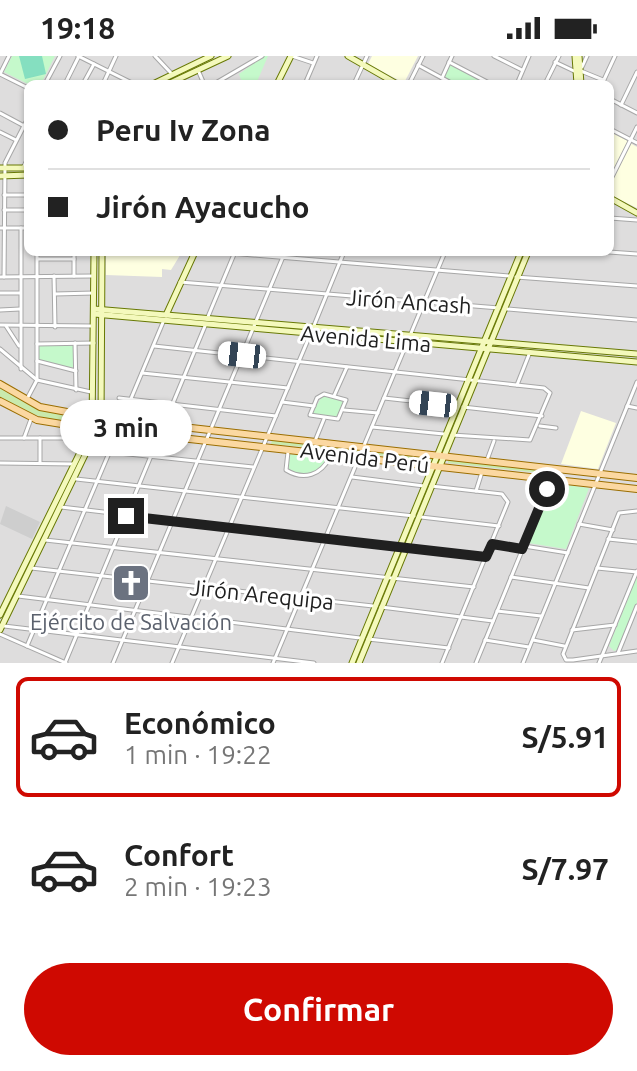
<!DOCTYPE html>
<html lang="es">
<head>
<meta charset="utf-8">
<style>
	:root { --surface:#fff; --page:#f6f6f6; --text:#222; --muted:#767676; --line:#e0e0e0; --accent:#cf0901 }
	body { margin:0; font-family:Ubuntu,sans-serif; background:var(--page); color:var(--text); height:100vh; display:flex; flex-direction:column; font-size:30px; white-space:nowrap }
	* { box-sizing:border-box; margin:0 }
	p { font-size:26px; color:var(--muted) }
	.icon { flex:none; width:44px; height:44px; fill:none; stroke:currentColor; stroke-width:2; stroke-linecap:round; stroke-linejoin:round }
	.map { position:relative; height:607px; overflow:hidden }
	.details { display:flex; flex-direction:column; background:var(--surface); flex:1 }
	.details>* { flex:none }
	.top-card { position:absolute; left:24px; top:24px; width:590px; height:176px; border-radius:12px; box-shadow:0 2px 6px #0004; display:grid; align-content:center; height:176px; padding:0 24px; background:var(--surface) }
	.end { position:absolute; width:36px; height:36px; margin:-18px; border:10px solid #202020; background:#fff; box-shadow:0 0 0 4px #fff }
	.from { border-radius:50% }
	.bubble { position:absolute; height:56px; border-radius:28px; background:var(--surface); box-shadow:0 2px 6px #0004; font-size:26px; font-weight:600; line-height:56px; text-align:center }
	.car { position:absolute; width:24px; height:48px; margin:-24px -12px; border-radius:10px; box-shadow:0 0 6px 2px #0007; background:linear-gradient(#fff 24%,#345 0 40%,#fff 0 76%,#345 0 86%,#fff 0) }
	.top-card b { display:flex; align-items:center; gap:28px; height:76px; font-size:30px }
	.top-card b+b { border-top:2px solid var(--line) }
	.top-card i { width:20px; height:20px; background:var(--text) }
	ul { padding:14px 0 0; list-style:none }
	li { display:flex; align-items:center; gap:24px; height:120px; margin:0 16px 12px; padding:0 8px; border:4px solid transparent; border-radius:12px }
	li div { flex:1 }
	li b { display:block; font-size:30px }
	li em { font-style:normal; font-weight:600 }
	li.active { border-color:var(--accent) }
	li>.icon { width:72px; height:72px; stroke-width:1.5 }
	.button { display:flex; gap:16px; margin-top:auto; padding:16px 24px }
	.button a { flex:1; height:92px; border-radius:48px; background:var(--accent); color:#fff; font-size:32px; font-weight:600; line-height:92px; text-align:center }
	.status { display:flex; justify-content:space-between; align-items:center; height:56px; padding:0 40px; background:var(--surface); direction:ltr }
	.status svg { height:22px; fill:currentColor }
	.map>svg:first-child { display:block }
	.residential { fill:#dedddd; fill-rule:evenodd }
	.education { fill:#feffe1 }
	.religious { fill:#cecece }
	.grass { fill:#c9eaad }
	.park { fill:#c5f9cb }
	.pitch { fill:#85dfc0 }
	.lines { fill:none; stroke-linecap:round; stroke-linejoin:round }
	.street-casing { stroke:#a7a7a7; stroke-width:5 }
	.secondary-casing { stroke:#687905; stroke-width:7 }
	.primary-casing { stroke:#9b6e01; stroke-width:8 }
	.street { stroke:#fff; stroke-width:3 }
	.secondary { stroke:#f4f9bc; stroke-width:5 }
	.primary { stroke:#fbd8a1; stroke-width:6 }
	.route { stroke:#202020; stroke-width:10 }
	.labels { text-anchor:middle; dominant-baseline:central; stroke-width:6; stroke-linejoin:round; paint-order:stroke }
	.street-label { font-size:22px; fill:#202020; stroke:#fff }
	.worship-label { font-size:22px; fill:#5b616d; stroke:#fff }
</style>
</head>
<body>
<div class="status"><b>19:18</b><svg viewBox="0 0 49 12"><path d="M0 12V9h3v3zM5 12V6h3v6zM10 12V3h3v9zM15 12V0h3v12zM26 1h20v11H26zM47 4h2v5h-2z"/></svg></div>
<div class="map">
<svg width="637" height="607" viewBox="0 0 637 607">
	<rect width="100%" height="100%" fill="#f0eee7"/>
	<path class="residential" d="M 0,0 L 637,0 L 637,607 L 0,607 ZM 28,28 L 610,28 L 610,196 L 28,196 Z"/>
	<g class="education">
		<path d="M 372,0 L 418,0 L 404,27 L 368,8 Z"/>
		<path d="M 610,76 L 628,85 L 610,122 Z"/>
		<path d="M 630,87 L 637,91 L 637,152 L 610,139 L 610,128 Z"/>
		<path d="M 106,196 L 182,196 L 171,214 L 162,213 L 162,221 L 106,219 Z"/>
		<path d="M 581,355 L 616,367 L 598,413 L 561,408 Z"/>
	</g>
	<path class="religious" d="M 6,450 L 40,466 L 32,483 L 0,468 Z"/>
	<g class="grass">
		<path d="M 0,332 L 31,350 L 87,361 L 84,369 C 52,365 26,359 0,341 Z"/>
		<path d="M 272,384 L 358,393 L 359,396 L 271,388 Z"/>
		<path d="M 367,394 L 432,402 L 433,405 L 367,398 Z"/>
		<path d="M 448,403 L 550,415 L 551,418 L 448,407 Z"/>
	</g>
	<g class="park">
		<path d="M 12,0 L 55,0 L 41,28 L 28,28 L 4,16 Z"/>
		<path d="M 264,0 L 268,0 L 256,28 L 241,24 L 239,18 Z"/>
		<path d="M 450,8 L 485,25 L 484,28 L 456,28 L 443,21 Z"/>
		<path d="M 74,289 L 74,312 L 39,304 L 39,290 Z"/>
		<path d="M 322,340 L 345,345 L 337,362 L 312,358 Z"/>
		<path d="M 289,398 L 327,403 C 318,419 305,421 289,415 Z"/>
		<path d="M 552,427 L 589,432 L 566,493 L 528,487 Z"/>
		<path d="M 637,520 L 637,547 L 619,593 L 614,595 L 609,590 Z"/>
	</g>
	<path class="pitch" d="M 19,0 L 42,0 L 46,18 L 25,23 Z"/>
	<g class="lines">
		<g class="street-casing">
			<g id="street">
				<path d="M 78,0 L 134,28"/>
				<path d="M 155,0 L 171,17"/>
				<path d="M 292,0 L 313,7"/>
				<path d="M 494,0 L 522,14"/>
				<path d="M 449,6 L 491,28"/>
				<path d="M 555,6 L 574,15"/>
				<path d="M 418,9 L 453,28"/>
				<path d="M 582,11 L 587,0"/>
				<path d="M 198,14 L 204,28"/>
				<path d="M 581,15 L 603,24"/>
				<path d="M 0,18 L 28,32"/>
				<path d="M 0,18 L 9,0"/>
				<path d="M 442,22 L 452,0"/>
				<path d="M 45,28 L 60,0"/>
				<path d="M 65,28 L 79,0"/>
				<path d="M 83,28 L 94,8"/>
				<path d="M 103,28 L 116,0"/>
				<path d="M 214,28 L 262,0"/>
				<path d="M 305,28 L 317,0"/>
				<path d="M 354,28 L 367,0"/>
				<path d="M 409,28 L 423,0"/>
				<path d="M 517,28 L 529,0"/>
				<path d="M 545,28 L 559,0"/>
				<path d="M 602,28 L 615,0"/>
				<path d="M 610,43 L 637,57"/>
				<path d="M 621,49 L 637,16"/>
				<path d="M 0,57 L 28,72"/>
				<path d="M 610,73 L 637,87"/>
				<path d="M 0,76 L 16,84"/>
				<path d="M 23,112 L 28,102"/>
				<path d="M 610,125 L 637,71"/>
				<path d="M 4,139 L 28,139"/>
				<path d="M 4,154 L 28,154"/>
				<path d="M 610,162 L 637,164"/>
				<path d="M 0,172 L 28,172"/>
				<path d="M 74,196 L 74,220"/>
				<path d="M 218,196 L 509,220"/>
				<path d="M 609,196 L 637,198"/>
				<path d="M 38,203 L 74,203"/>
				<path d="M 54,220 L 55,271"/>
				<path d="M 0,221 L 92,220"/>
				<path d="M 4,221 L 5,107 L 28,62"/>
				<path d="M 516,221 L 637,230"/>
				<path d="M 180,226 L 499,252"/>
				<path d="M 0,237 L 20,237"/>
				<path d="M 55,238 L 94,237"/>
				<path d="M 507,253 L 637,264"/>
				<path d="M 0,254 L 20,253"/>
				<path d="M 207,263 L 235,196"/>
				<path d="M 0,269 L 92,270"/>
				<path d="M 6,270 L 19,290"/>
				<path d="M 313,272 L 344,196"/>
				<path d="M 75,287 L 76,334"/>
				<path d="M 37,288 L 94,287"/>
				<path d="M 154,290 L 544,332 L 550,337 L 530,384 L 452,379"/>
				<path d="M 0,293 L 37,324 L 91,336"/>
				<path d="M 37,305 L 76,315"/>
				<path d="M 21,313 L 21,172"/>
				<path d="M 142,317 L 288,332"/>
				<path d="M 517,329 L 530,296"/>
				<path d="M 324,338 L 346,344 L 338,363 L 310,359 L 317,342 Z"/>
				<path d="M 334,340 L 347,311"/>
				<path d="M 28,341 L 37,324 L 37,196"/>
				<path d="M 119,342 L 276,360"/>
				<path d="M 384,342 L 456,350"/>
				<path d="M 282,346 L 314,350"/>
				<path d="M 627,350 L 637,352"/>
				<path d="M 463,351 L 542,360"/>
				<path d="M 344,354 L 378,357"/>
				<path d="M 122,364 L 164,264"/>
				<path d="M 540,370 L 556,372"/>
				<path d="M 372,371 L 444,378"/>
				<path d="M 0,382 L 80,382"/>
				<path d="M 24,382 L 31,363"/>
				<path d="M 40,382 L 40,406"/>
				<path d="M 315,385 L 324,363"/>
				<path d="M 90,394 L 253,411"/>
				<path d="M 288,396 L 286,414 C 304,425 321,419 330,401"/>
				<path d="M 487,404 L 494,385"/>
				<path d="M 0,407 L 74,408"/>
				<path d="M 352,421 L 424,430"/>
				<path d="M 76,423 L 414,460"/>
				<path d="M 431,430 L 502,438 L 508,446 L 442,607"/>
				<path d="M 476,435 L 482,416"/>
				<path d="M 61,451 L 486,501"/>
				<path d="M 637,455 L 619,457 L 563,598 L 566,604 L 573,604 L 637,595"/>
				<path d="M 421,461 L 499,470"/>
				<path d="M 579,468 L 613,474"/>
				<path d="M 608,483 L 637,486"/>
				<path d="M 45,484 L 474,531"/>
				<path d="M 492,488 L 522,493"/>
				<path d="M 524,490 L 568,497"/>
				<path d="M 31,512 L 373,550"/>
				<path d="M 597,512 L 637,516"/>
				<path d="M 511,521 L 589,532"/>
				<path d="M 18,540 L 360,582"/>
				<path d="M 381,551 L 493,565"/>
				<path d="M 497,555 L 541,560"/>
				<path d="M 4,570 L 314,607"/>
				<path d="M 572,574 L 615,569"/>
				<path d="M 0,578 L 66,607"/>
				<path d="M 368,583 L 449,592"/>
				<path d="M 485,584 L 529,591"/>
				<path d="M 533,584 L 564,590"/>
				<path d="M 27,590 L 118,376"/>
				<path d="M 618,597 L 637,550"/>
				<path d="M 65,607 L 205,270"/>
				<path d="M 113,607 L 285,196"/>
				<path d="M 172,607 L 310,279"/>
				<path d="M 273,607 L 445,196"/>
				<path d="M 476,607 L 555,414"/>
				<path d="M 523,607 L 637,326"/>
				<path d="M 599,607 L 637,515"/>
			</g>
		</g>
		<g class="secondary-casing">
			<g id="secondary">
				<path d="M 348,0 L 397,28"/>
				<path d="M 575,0 L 577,28"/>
				<path d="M 579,0 L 581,28"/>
				<path d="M 153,28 L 211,0"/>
				<path d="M 168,28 L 228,0"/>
				<path d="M 277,28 L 291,0"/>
				<path d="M 0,112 L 28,112"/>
				<path d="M 0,120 L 28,119"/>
				<path d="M 610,142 L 637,157"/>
				<path d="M 94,253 L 637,298"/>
				<path d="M 94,258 L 637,306"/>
				<path d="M 166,259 L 195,196"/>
				<path d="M 0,559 L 92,372 L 94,196"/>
				<path d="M 0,574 L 101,366 L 102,196"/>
				<path d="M 352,607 L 521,196"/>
				<path d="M 359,607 L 528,196"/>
			</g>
		</g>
		<g class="primary-casing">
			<g id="primary">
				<path d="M 0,328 L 40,351 L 94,361 L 637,422"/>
				<path d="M 0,345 L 37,364 L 74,370 L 637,433"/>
				<path d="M 77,372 L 85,387"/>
			</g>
		</g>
		<use href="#street" class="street"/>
		<use href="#secondary" class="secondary"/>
		<use href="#primary" class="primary"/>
	</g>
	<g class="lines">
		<path class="route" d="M 126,460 L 486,501 L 492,488 L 522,493 L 547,433"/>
	</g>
	<defs>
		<g id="church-square" transform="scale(2)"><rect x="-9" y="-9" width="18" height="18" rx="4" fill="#6b7280" stroke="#fff"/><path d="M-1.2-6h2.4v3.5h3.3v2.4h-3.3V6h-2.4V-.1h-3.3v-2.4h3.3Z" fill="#fff"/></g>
	</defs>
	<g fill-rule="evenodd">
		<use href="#church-square" x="131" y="527"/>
	</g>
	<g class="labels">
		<g class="street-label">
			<text transform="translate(409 245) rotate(4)">Jirón Ancash</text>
			<text transform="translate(366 282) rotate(5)">Avenida Lima</text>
			<text transform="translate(365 401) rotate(7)">Avenida Perú</text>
			<text transform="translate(262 538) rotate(6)">Jirón Arequipa</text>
		</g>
		<g class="worship-label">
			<text x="131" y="565">Ejército de Salvación</text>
		</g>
	</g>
</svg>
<i class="end from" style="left:547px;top:433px"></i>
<i class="end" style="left:126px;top:460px"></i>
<div class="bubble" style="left:60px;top:344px;width:132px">3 min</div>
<i class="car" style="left:242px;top:299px;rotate:276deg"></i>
<i class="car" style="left:433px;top:348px;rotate:276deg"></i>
<div class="top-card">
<b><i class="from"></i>Peru Iv Zona</b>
<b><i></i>Jirón Ayacucho</b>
</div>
</div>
<section class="details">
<ul>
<li class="active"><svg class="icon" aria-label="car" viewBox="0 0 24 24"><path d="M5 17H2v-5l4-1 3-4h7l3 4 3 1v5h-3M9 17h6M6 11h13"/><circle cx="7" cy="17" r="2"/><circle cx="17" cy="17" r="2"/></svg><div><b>Económico</b><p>1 min · 19:22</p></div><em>S/5.91</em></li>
<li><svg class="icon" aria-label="car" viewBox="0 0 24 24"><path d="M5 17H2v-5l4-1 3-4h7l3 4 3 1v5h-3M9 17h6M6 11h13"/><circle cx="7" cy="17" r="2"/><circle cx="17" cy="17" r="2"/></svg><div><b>Confort</b><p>2 min · 19:23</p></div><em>S/7.97</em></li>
</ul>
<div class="button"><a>Confirmar</a></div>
</section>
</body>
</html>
